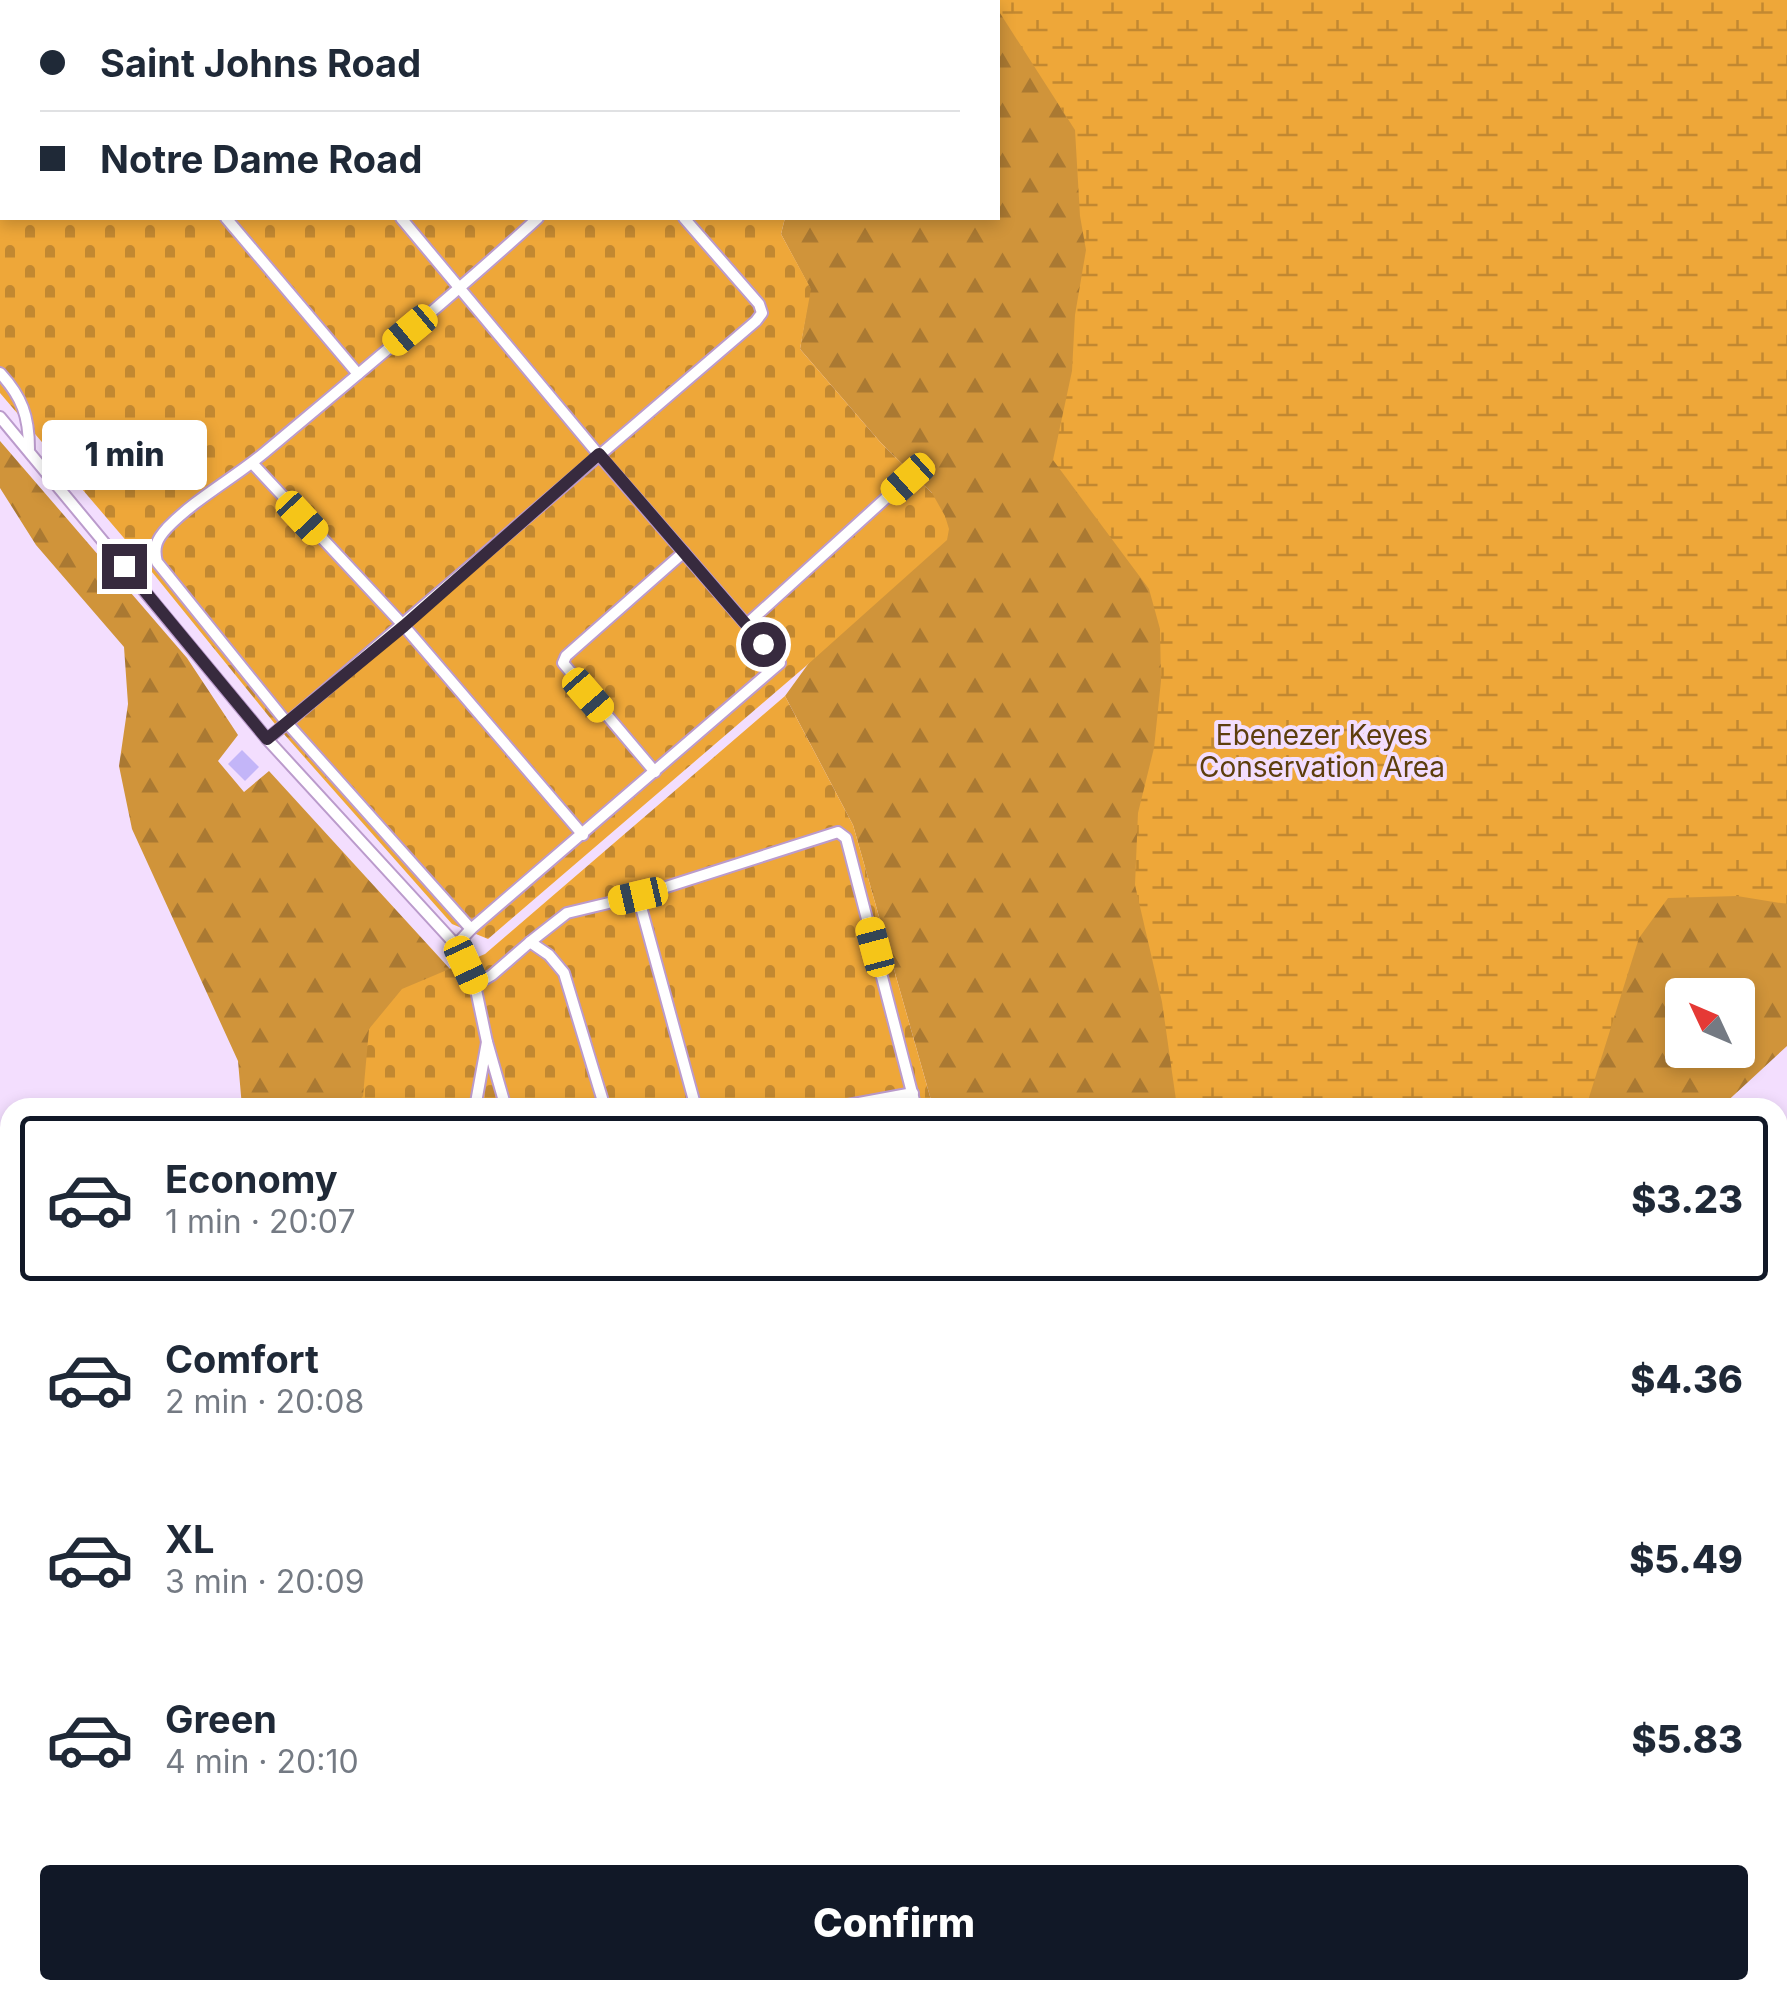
<!DOCTYPE html>
<html lang="en">
<head>
<meta charset="utf-8">
<style>
	:root { --surface:#fff; --page:#f2f2f3; --text:#1f2937; --muted:#747a83; --line:#e0e1e3; --accent:#111827 }
	body { margin:0; font-family:Inter,sans-serif; background:var(--page); color:var(--text); height:100vh; display:flex; flex-direction:column; font-size:38px; white-space:nowrap }
	* { box-sizing:border-box; margin:0 }
	p { font-size:32px; color:var(--muted) }
	.icon { flex:none; width:55px; height:55px; fill:none; stroke:currentColor; stroke-width:2; stroke-linecap:round; stroke-linejoin:round }
	.map { position:relative; flex:1; overflow:hidden }
	.drawer { position:absolute; left:0px; top:1098px; width:1788px; height:902px; display:flex; flex-direction:column; background:var(--surface); border-radius:30px 30px 0 0; box-shadow:0 5px 15px #0003 }
	.drawer>* { flex:none }
	.banner { position:absolute; left:0px; top:0px; width:1000px; height:220px; box-shadow:0 5px 15px #0003; display:grid; align-content:center; height:220px; padding:0 40px; background:var(--surface) }
	.needle { width:65px; rotate:314deg }
	.controls { position:absolute; left:1665px; top:978px; display:grid; gap:20px }
	.controls a { display:grid; place-items:center; width:90px; height:90px; border-radius:10px; background:var(--surface); box-shadow:0 5px 15px #0003; font-size:50px }
	.end { position:absolute; width:45px; height:45px; margin:-22px; border:12px solid #372a3e; background:#fff; box-shadow:0 0 0 5px #fff }
	.from { border-radius:50% }
	.bubble { position:absolute; height:70px; border-radius:10px; background:var(--surface); box-shadow:0 5px 15px #0003; font-size:32px; font-weight:800; line-height:70px; text-align:center }
	.car { position:absolute; width:30px; height:60px; margin:-30px -15px; border-radius:12px; box-shadow:0 0 8px 2px #0007; background:linear-gradient(#f5c518 24%,#345 0 40%,#f5c518 0 76%,#345 0 86%,#f5c518 0) }
	.banner b { display:flex; align-items:center; gap:35px; height:95px; font-size:38px }
	.banner b+b { border-top:2px solid var(--line) }
	.banner i { width:25px; height:25px; background:var(--text) }
	ul { padding:18px 0 0; list-style:none }
	li { display:flex; align-items:center; gap:30px; height:165px; margin:0 20px 15px; padding:0 20px; border:5px solid transparent; border-radius:10px }
	li div { flex:1 }
	li b { display:block; font-size:38px }
	li em { font-style:normal; font-weight:800 }
	li.on { border-color:var(--accent) }
	li>.icon { width:90px; height:90px; stroke-width:1.5 }
	.button { display:flex; gap:20px; margin-top:auto; padding:20px 40px }
	.button a { flex:1; height:115px; border-radius:10px; background:var(--accent); color:#fff; font-size:40px; font-weight:800; line-height:115px; text-align:center }
	.map>svg:first-child { display:block }
	.grass { fill:url(#grass-dots) }
	.forest { fill:url(#forest-firs); fill-rule:evenodd }
	.wetland { fill:url(#wetland-marsh) }
	.cemetery { fill:url(#cemetery-stones) }
	.building { fill:#c3b5f8 }
	.lines { fill:none; stroke-linecap:round; stroke-linejoin:round }
	.lane-casing { stroke:#bb9bcc; stroke-width:14 }
	.path { stroke:#ad9bb7; stroke-width:4; stroke-dasharray:8 5; stroke-linecap:butt }
	.lane { stroke:#fff; stroke-width:10 }
	.route { stroke:#372a3e; stroke-width:12 }
	.labels { text-anchor:middle; dominant-baseline:central; stroke-width:8; stroke-linejoin:round; paint-order:stroke }
	.park-label { font-size:28px; fill:#5d3e0d; stroke:#f3defe }
</style>
</head>
<body>
<div class="map">
<svg width="1787" height="1999" viewBox="0 0 1787 1999">
	<defs>
		<pattern id="grass-dots" width="8" height="8" patternUnits="userSpaceOnUse" patternTransform="scale(2.5)"><rect width="8" height="8" fill="#eea739"/><path d="M2 2h.1M6 6h.1" fill="none" stroke="#c28831" stroke-width="1.8" stroke-linecap="round"/></pattern>
		<pattern id="forest-firs" width="22" height="20" patternUnits="userSpaceOnUse" patternTransform="scale(2.5)"><rect width="22" height="20" fill="#d0943a"/><path d="M5 1l3.5 6h-7zM16 11l3.5 6h-7z" fill="#aa7932"/></pattern>
		<pattern id="wetland-marsh" width="20" height="14" patternUnits="userSpaceOnUse" patternTransform="scale(2.5)"><rect width="20" height="14" fill="#eea739"/><path d="M1 5h8M5 5V1M11 12h8M15 12V8" fill="none" stroke="#c28831"/></pattern>
		<pattern id="cemetery-stones" width="16" height="16" patternUnits="userSpaceOnUse" patternTransform="scale(2.5)"><rect width="16" height="16" fill="#eea739"/><path d="M2 7V4a2 2 0 0 1 4 0v3zM10 15v-3a2 2 0 0 1 4 0v3z" fill="#c28831"/></pattern>
	</defs>
	<rect width="100%" height="100%" fill="#f3defe"/>
	<g class="grass">
		<path d="M 1787,1759 L 1787,1999 L 941,1999 L 942,1990 L 1778,1990 L 1778,1780 Z"/>
		<path d="M 744,1990 L 800,1990 L 808,1999 L 743,1999 Z"/>
	</g>
	<g class="forest">
		<path d="M 406,0 L 1115,0 L 1787,303 L 1787,1046 L 1721,1107 L 933,1107 L 853,825 L 785,696 L 932,493 L 881,443 L 800,349 L 810,288 L 781,234 L 785,218 L 998,218 L 998,2 ZM 1682,995 L 1738,995 L 1738,1050 L 1682,1050 Z"/>
		<path d="M 0,441 L 187,658 L 238,735 L 218,761 L 244,792 L 269,771 L 450,969 L 455,1107 L 242,1107 L 238,1061 L 132,829 L 119,766 L 128,704 L 124,647 L 36,545 L 0,488 Z"/>
		<path d="M 1778,1421 L 1787,1428 L 1787,1835 L 1778,1875 Z"/>
		<path d="M 0,1576 L 10,1578 L 10,1990 L 744,1990 L 743,1999 L 0,1999 Z"/>
		<path d="M 800,1990 L 1686,1990 L 1664,1999 L 808,1999 Z"/>
	</g>
	<path class="wetland" d="M 988,0 L 1787,0 L 1787,904 L 1737,896 L 1668,898 L 1639,938 L 1586,1107 L 1177,1107 L 1162,1002 L 1135,885 L 1138,813 L 1154,748 L 1161,681 L 1160,629 L 1149,589 L 1053,460 L 1072,371 L 1075,315 L 1086,250 L 1080,216 L 1075,130 L 998,10 L 998,2 Z"/>
	<g class="cemetery">
		<path d="M 0,0 L 174,2 L 2,2 L 2,218 L 785,218 L 781,234 L 811,289 L 800,349 L 881,443 L 932,493 L 945,516 L 949,529 L 947,540 L 806,666 L 488,939 L 452,924 L 275,724 L 135,551 L 0,393 Z"/>
		<path d="M 785,696 L 853,825 L 933,1107 L 353,1108 L 363,1096 L 369,1029 L 402,989 L 485,954 Z"/>
	</g>
	<path class="building" d="M 242,750 L 259,767 L 245,781 L 228,764 Z"/>
	<g class="lines">
		<g class="lane-casing">
			<g id="lane">
				<path d="M 198,0 L 201,2"/>
				<path d="M 263,0 L 275,2"/>
				<path d="M 213,2 L 218,0"/>
				<path d="M 0,184 L 2,182"/>
				<path d="M 226,218 L 358,374"/>
				<path d="M 538,218 C 449,299 357,375 264,453 C 234,478 195,499 167,528 C 157,539 153,547 157,562 L 287,723 L 756,321 L 762,313 L 759,304 L 684,218"/>
				<path d="M 0,373 C 22,397 29,416 29,449"/>
				<path d="M 0,417 L 267,739 L 456,945"/>
				<path d="M 252,463 L 404,626 L 583,835"/>
				<path d="M 747,624 L 907,479"/>
				<path d="M 267,739 L 287,723 L 471,929 L 780,663 L 599,455 L 401,218"/>
				<path d="M 655,772 L 563,663 L 566,656 L 684,552"/>
				<path d="M 471,929 L 456,945 L 475,985"/>
				<path d="M 487,1042 L 475,985 L 492,975 L 530,942"/>
				<path d="M 475,1108 L 487,1042 L 506,1108"/>
				<path d="M 605,1108 L 564,973 L 549,955 L 530,942 L 567,913 L 638,896"/>
				<path d="M 696,1108 L 638,896 L 838,832 L 846,838 L 916,1108"/>
				<path d="M 832,1108 L 913,1093"/>
			</g>
		</g>
		<path class="path" d="M 547,1990 L 548,1999"/>
		<use href="#lane" class="lane"/>
	</g>
	<g class="lines">
		<path class="route" d="M 124,566 L 267,739 L 404,626 L 599,454 L 763,644"/>
	</g>
	<g class="labels">
		<g class="park-label">
			<text x="1322" y="735">Ebenezer Keyes<tspan x="1322" dy="32">Conservation Area</tspan></text>
		</g>
	</g>
</svg>
<div class="controls">
<a><svg class="needle" viewBox="-14 -14 28 28"><path d="M0-13l5 13h-10z" fill="#e53935"/><path d="M0 13l5-13h-10z" fill="#747a83"/></svg></a>
</div>
<i class="end from" style="left:763px;top:644px"></i>
<i class="end" style="left:124px;top:566px"></i>
<div class="bubble" style="left:42px;top:420px;width:165px">1 min</div>
<i class="car" style="left:410px;top:330px;rotate:230deg"></i>
<i class="car" style="left:908px;top:479px;rotate:228deg"></i>
<i class="car" style="left:302px;top:518px;rotate:137deg"></i>
<i class="car" style="left:588px;top:695px;rotate:139deg"></i>
<i class="car" style="left:638px;top:896px;rotate:257deg"></i>
<i class="car" style="left:875px;top:947px;rotate:345deg"></i>
<i class="car" style="left:466px;top:965px;rotate:155deg"></i>
<div class="banner">
<b><i class="from"></i>Saint Johns Road</b>
<b><i></i>Notre Dame Road</b>
</div>
<section class="drawer">
<ul>
<li class="on"><svg class="icon" aria-label="car" viewBox="0 0 24 24"><path d="M5 17H2v-5l4-1 3-4h7l3 4 3 1v5h-3M9 17h6M6 11h13"/><circle cx="7" cy="17" r="2"/><circle cx="17" cy="17" r="2"/></svg><div><b>Economy</b><p>1 min · 20:07</p></div><em>$3.23</em></li>
<li><svg class="icon" aria-label="car" viewBox="0 0 24 24"><path d="M5 17H2v-5l4-1 3-4h7l3 4 3 1v5h-3M9 17h6M6 11h13"/><circle cx="7" cy="17" r="2"/><circle cx="17" cy="17" r="2"/></svg><div><b>Comfort</b><p>2 min · 20:08</p></div><em>$4.36</em></li>
<li><svg class="icon" aria-label="car" viewBox="0 0 24 24"><path d="M5 17H2v-5l4-1 3-4h7l3 4 3 1v5h-3M9 17h6M6 11h13"/><circle cx="7" cy="17" r="2"/><circle cx="17" cy="17" r="2"/></svg><div><b>XL</b><p>3 min · 20:09</p></div><em>$5.49</em></li>
<li><svg class="icon" aria-label="car" viewBox="0 0 24 24"><path d="M5 17H2v-5l4-1 3-4h7l3 4 3 1v5h-3M9 17h6M6 11h13"/><circle cx="7" cy="17" r="2"/><circle cx="17" cy="17" r="2"/></svg><div><b>Green</b><p>4 min · 20:10</p></div><em>$5.83</em></li>
</ul>
<div class="button"><a>Confirm</a></div>
</section>
</div>
</body>
</html>
